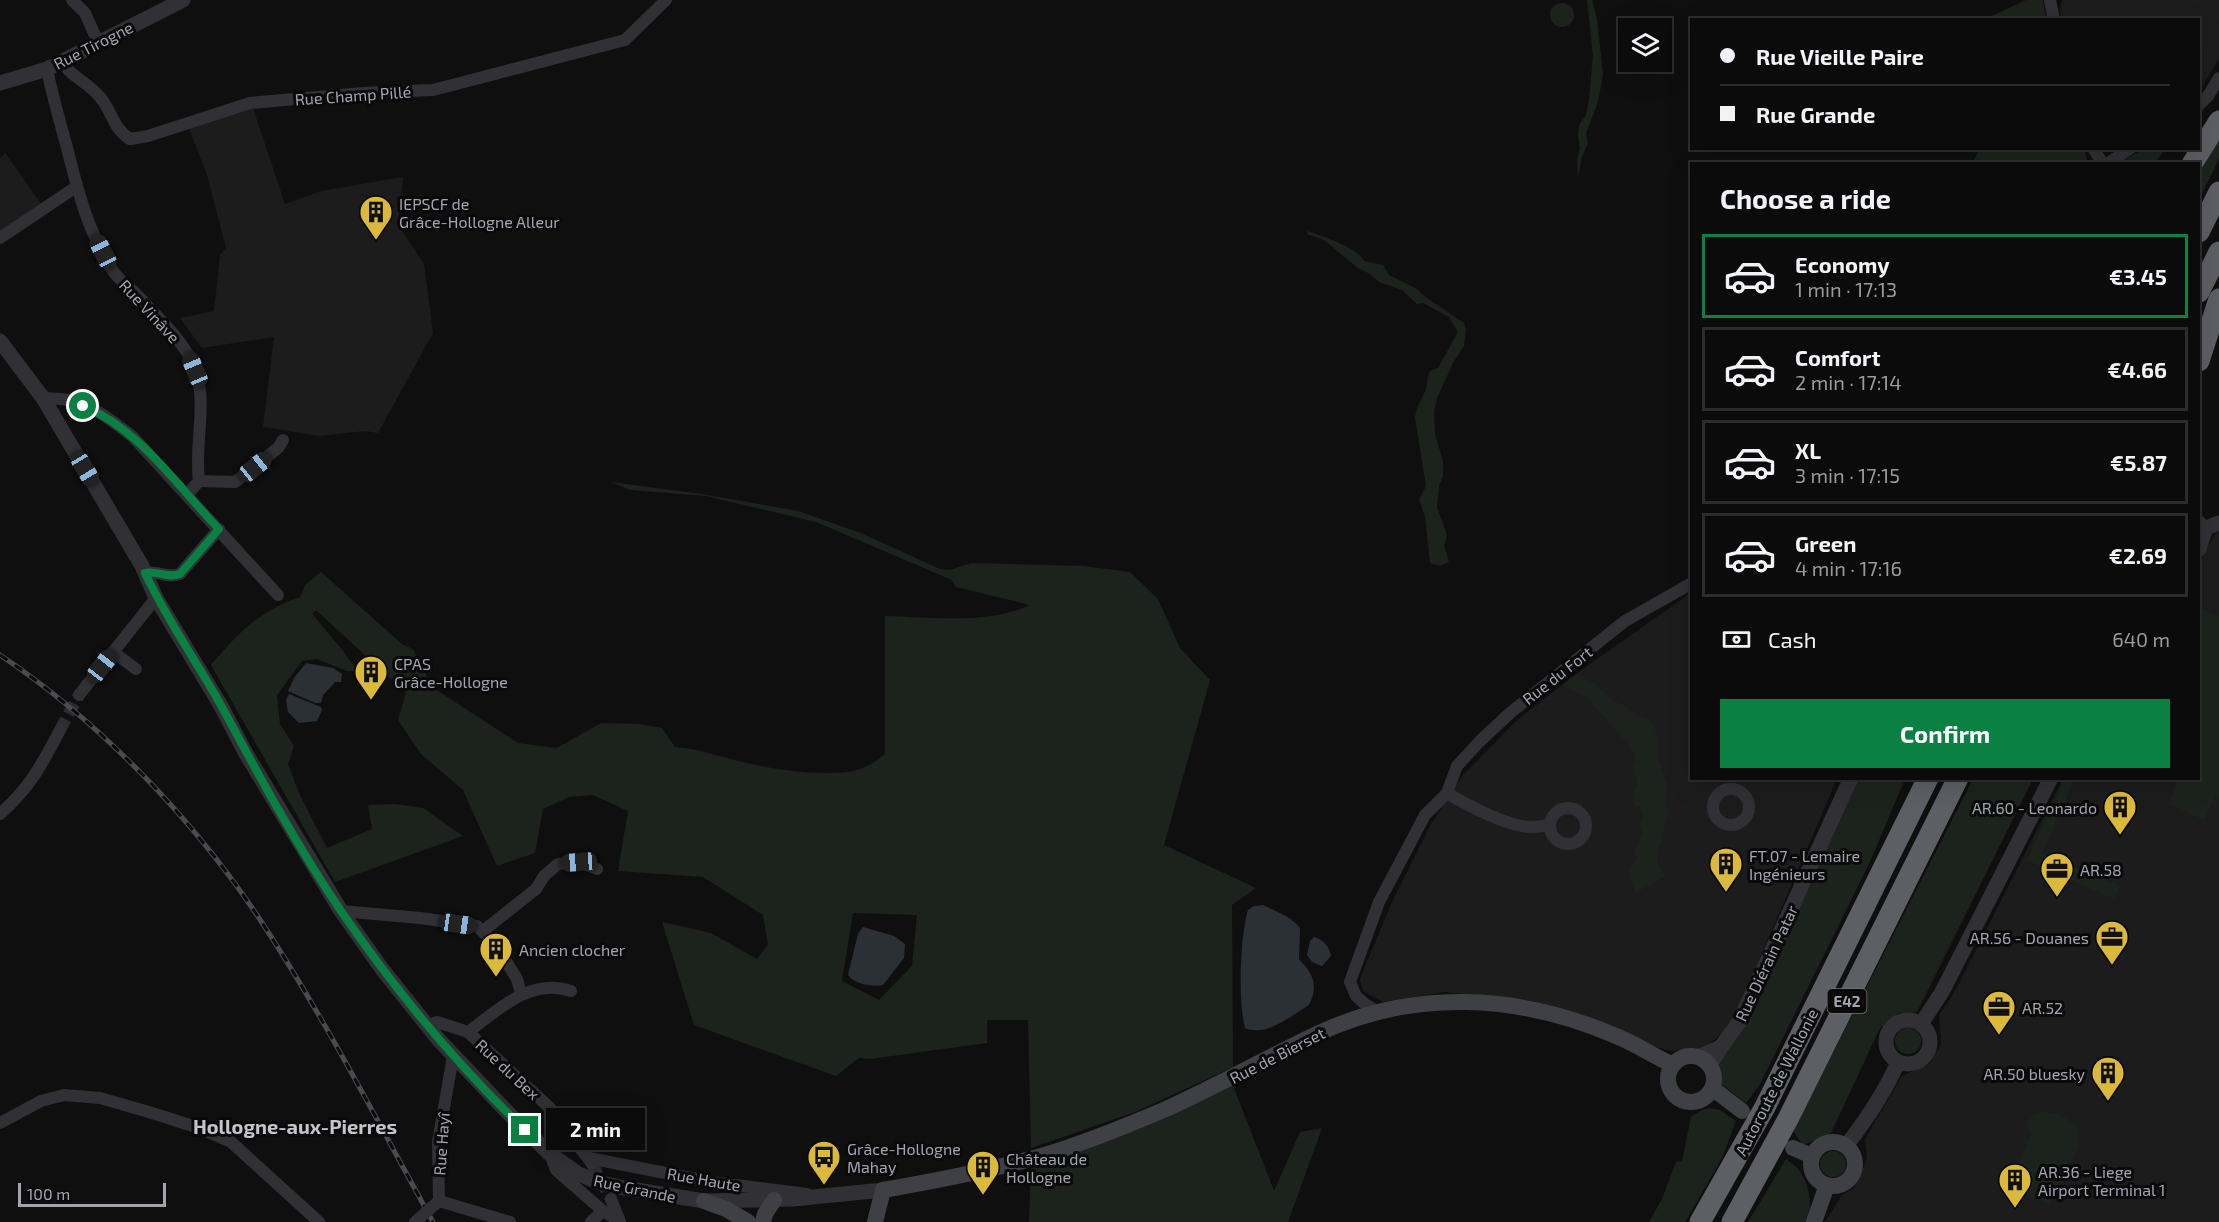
<!DOCTYPE html>
<html lang="en">
<head>
<meta charset="utf-8">
<style>
	:root { --surface:#0c0b0c; --page:#1a191a; --text:#f1f3f6; --muted:#9a9b9d; --line:#2c2b2d; --accent:#0b8043 }
	body { margin:0; font-family:"Exo 2",sans-serif; background:var(--page); color:var(--text); height:100vh; display:flex; flex-direction:column; font-size:22px; white-space:nowrap }
	* { box-sizing:border-box; margin:0 }
	p { font-size:20px; color:var(--muted) }
	.icon { flex:none; width:33px; height:33px; fill:none; stroke:currentColor; stroke-width:2; stroke-linecap:round; stroke-linejoin:round }
	.map { position:relative; flex:1; overflow:hidden }
	.drawer { position:absolute; left:1690px; top:162px; width:510px; height:618px; display:flex; flex-direction:column; background:var(--surface); border-radius:0px; box-shadow:0 6px 24px #0002,0 0 0 2px var(--line) }
	.drawer>* { flex:none }
	.banner { position:absolute; left:1690px; top:18px; width:510px; height:132px; border-radius:0px; box-shadow:0 6px 24px #0002,0 0 0 2px var(--line); display:grid; align-content:center; height:132px; padding:0 30px; background:var(--surface) }
	.fabs { position:absolute; left:1618px; top:18px; display:grid; gap:12px }
	.fabs a { display:grid; place-items:center; width:54px; height:54px; border-radius:0px; background:var(--surface); box-shadow:0 6px 24px #0002,0 0 0 2px var(--line); font-size:30px }
	.scale { position:absolute; left:18px; bottom:15px; width:148px; box-sizing:border-box; padding-left:6px; border:3px solid #a2a5b0; border-top:0; font-size:16px; line-height:21px; white-space:nowrap; color:#a2a5b0; -webkit-text-stroke:4px #0b0a0b; paint-order:stroke }
	.end { position:absolute; width:27px; height:27px; margin:-14px; border:8px solid #0b8043; background:#fff; box-shadow:0 0 0 3px #fff }
	.from { border-radius:50% }
	.bubble { position:absolute; height:42px; border-radius:0px; background:var(--surface); box-shadow:0 6px 24px #0002,0 0 0 2px var(--line); font-size:20px; font-weight:700; line-height:42px; text-align:center }
	.car { position:absolute; width:18px; height:36px; margin:-18px -9px; border-radius:8px; box-shadow:0 0 4px 2px #0007; background:linear-gradient(#222 24%,#8ab4d8 0 40%,#222 0 76%,#8ab4d8 0 86%,#222 0) }
	.banner b { display:flex; align-items:center; gap:21px; height:57px; font-size:22px }
	.banner b+b { border-top:2px solid var(--line) }
	.banner i { width:15px; height:15px; background:var(--text) }
	ul { padding:0; list-style:none }
	li { display:flex; align-items:center; gap:18px; height:84px; margin:0 12px 9px; padding:0 18px; border:3px solid var(--line); border-radius:0px }
	li div { flex:1 }
	li b { display:block; font-size:22px }
	li em { font-style:normal; font-weight:700 }
	li.active { border-color:var(--accent) }
	li>.icon { width:54px; height:54px; stroke-width:1.5 }
	h2 { padding:0 30px; font-size:27px; line-height:72px }
	.pay { display:flex; align-items:center; gap:15px; height:66px; padding:0 30px; font-size:22px }
	.pay p { margin-inline-start:auto }
	.button { display:flex; gap:12px; margin-top:auto; padding:12px 30px }
	.button a { flex:1; height:69px; border-radius:0px; background:var(--accent); color:#fff; font-size:24px; font-weight:700; line-height:69px; text-align:center }
	.map>svg:first-child { display:block }
	.built { fill:#1c1c1d }
	.green { fill:#1c231d; fill-rule:evenodd }
	.water { fill:#2b3037 }
	.lines { fill:none; stroke-linecap:round; stroke-linejoin:round }
	.minor-tunnel { stroke:#2d2d30; stroke-width:12; stroke-dasharray:12 6; stroke-linecap:butt }
	.minor { stroke:#313135; stroke-width:12 }
	.tertiary { stroke:#313135; stroke-width:15 }
	.secondary { stroke:#3f4045; stroke-width:16 }
	.motorway { stroke:#5d5f65; stroke-width:21 }
	.rail-casing { stroke:#4a4b50; stroke-width:5 }
	.rail { stroke:#0b0a0b; stroke-width:3; stroke-dasharray:9; stroke-linecap:butt }
	.minor-bridge { stroke:#313135; stroke-width:12 }
	.route { stroke:#0b8043; stroke-width:8 }
	.labels { text-anchor:middle; dominant-baseline:central; stroke-width:6; stroke-linejoin:round; paint-order:stroke }
	.shield { fill:#0b0a0b; stroke:#75767e; stroke-width:1.5 }
	.shield-label { font-size:15px; font-weight:bold; fill:#a2a5b0 }
	.street-label { font-size:16px; fill:#a2a5b0; stroke:#0b0a0b }
	.poi-label { font-size:16px; fill:#a2a5b0; stroke:#0b0a0b; text-anchor:start }
	.quarter-label { font-size:20px; font-weight:bold; fill:#c3c4cc; stroke:#0b0a0b }
</style>
</head>
<body>
<div class="map">
<svg width="2219" height="1222" viewBox="0 0 2219 1222">
	<rect width="100%" height="100%" fill="#100f10"/>
	<g class="built">
		<path d="M 2062,0 L 2219,0 L 2219,59 L 2199,91 L 2199,20 L 2061,19 L 2060,10 Z"/>
		<path d="M 253,108 L 285,204 L 321,191 L 403,177 L 398,225 L 424,264 L 433,333 L 378,433 L 365,431 L 319,436 L 263,427 L 274,337 L 202,348 L 180,318 L 214,311 L 220,255 L 226,248 L 207,175 L 188,126 Z"/>
		<path d="M 5,153 L 42,205 L 0,234 L 0,158 Z"/>
		<path d="M 2219,531 L 2219,1222 L 1825,1222 L 1842,1195 L 1854,1188 L 1867,1159 L 1865,1139 L 1902,1076 L 1930,1063 L 1941,1044 L 1939,1015 L 1954,993 L 2063,779 L 2199,778 L 2199,564 L 2214,535 Z"/>
		<path d="M 1692,592 L 1692,778 L 1837,779 L 1730,1027 L 1704,1048 L 1671,1051 L 1653,1046 L 1593,1018 L 1526,1000 L 1444,992 L 1383,1002 L 1363,991 L 1360,979 L 1392,902 L 1431,824 L 1463,775 L 1516,721 L 1576,674 Z"/>
	</g>
	<g class="green">
		<path d="M 1587,0 L 1592,0 L 1597,19 L 1603,74 L 1598,102 L 1586,133 L 1588,143 L 1582,157 L 1578,177 L 1577,160 L 1580,148 L 1578,135 L 1579,125 L 1586,115 L 1589,100 L 1593,56 Z"/>
		<path d="M 2026,0 L 2043,0 L 2046,19 L 1985,19 Z"/>
		<circle cx="1562" cy="15" r="12"/>
		<path d="M 2219,130 L 2219,159 L 2199,200 L 2199,164 Z"/>
		<path d="M 1980,149 L 2084,149 L 2088,162 L 2088,164 L 1972,163 Z"/>
		<path d="M 2143,149 L 2165,149 L 2155,163 L 2120,163 Z"/>
		<path d="M 1308,231 C 1322,236 1359,248 1364,261 L 1383,265 L 1389,275 L 1417,289 L 1424,296 L 1464,323 L 1466,329 L 1464,346 L 1454,361 L 1437,398 L 1434,412 L 1435,434 L 1443,461 L 1443,476 L 1439,486 L 1437,507 L 1447,535 L 1444,546 L 1449,562 L 1440,566 L 1430,563 L 1425,516 L 1419,500 L 1426,486 L 1415,418 C 1416,405 1425,396 1427,385 C 1428,379 1427,377 1430,371 L 1438,368 L 1458,332 L 1449,317 L 1423,303 L 1417,304 L 1402,290 L 1379,282 L 1370,274 L 1358,268 L 1324,240 L 1307,234 Z"/>
		<path d="M 611,482 L 702,494 L 798,511 L 861,533 L 940,569 L 950,570 L 971,563 L 1083,566 L 1130,572 L 1158,599 L 1180,648 L 1210,680 L 1164,845 L 1256,888 L 1232,905 L 1233,1067 L 1135,1112 L 1031,1148 L 1028,1020 L 987,1020 L 987,1043 L 870,1059 L 859,1058 L 836,1076 L 694,1025 L 662,922 L 711,933 L 757,959 L 768,945 L 763,915 L 703,877 L 618,871 L 628,811 L 593,795 L 569,797 L 543,809 L 535,853 L 497,866 L 463,790 L 421,754 L 398,720 L 406,693 L 316,610 L 312,614 L 344,652 L 357,671 L 347,671 L 317,659 L 302,661 L 277,695 L 280,724 L 294,746 L 288,764 L 299,793 L 327,848 L 372,829 L 368,805 L 395,804 L 423,808 L 463,836 L 335,882 L 211,665 C 238,633 259,611 300,597 L 305,585 L 321,572 L 403,645 L 413,649 L 432,687 L 518,743 L 557,748 L 601,723 L 639,724 L 662,728 L 675,747 C 703,749 728,760 756,765 C 782,771 832,777 857,770 C 867,767 877,761 885,754 L 885,616 C 931,617 987,625 1030,605 L 956,587 L 952,580 L 816,522 L 706,496 L 630,490 ZM 853,913 L 917,915 L 912,966 L 879,1000 L 842,981 Z"/>
		<path d="M 2199,608 L 2219,616 L 2219,797 L 2215,796 L 2204,820 L 2168,804 L 2179,779 L 2199,778 Z"/>
		<path d="M 1576,674 L 1594,683 L 1611,700 L 1621,704 L 1638,716 L 1649,719 L 1655,729 L 1659,746 L 1658,758 L 1668,787 L 1665,799 L 1669,815 C 1664,823 1664,830 1662,839 C 1656,858 1654,858 1665,876 L 1635,893 L 1629,870 L 1637,858 L 1634,852 L 1642,833 L 1639,824 L 1643,816 L 1640,807 L 1635,806 L 1632,797 L 1638,785 L 1633,768 L 1636,759 L 1633,750 L 1588,698 L 1563,685 Z"/>
		<path d="M 1856,779 L 1905,779 L 1869,864 L 1760,1084 L 1746,1103 L 1720,1083 L 1720,1064 Z"/>
		<path d="M 1973,779 L 2033,779 L 1917,1012 L 1898,1013 L 1880,1028 L 1831,1133 L 1803,1145 L 1793,1131 Z"/>
		<path d="M 2064,779 L 2075,779 L 2042,853 L 2120,886 L 2114,899 L 2027,860 Z"/>
		<circle cx="1908" cy="1041" r="13"/>
		<path d="M 1232,1083 L 1274,1191 L 1300,1132 L 1322,1128 L 1288,1222 L 1029,1222 L 1031,1166 Z"/>
		<path d="M 1708,1108 L 1720,1110 L 1736,1121 L 1722,1158 L 1685,1222 L 1649,1222 L 1662,1199 L 1676,1162 L 1682,1161 L 1691,1117 L 1700,1111 Z"/>
		<path d="M 2042,1112 C 2054,1111 2075,1120 2079,1131 L 2077,1143 L 2079,1145 L 2049,1205 L 2007,1185 L 2031,1135 L 2027,1124 L 2033,1115 Z"/>
		<circle cx="1833" cy="1164" r="13"/>
		<path d="M 1786,1159 C 1789,1162 1795,1165 1798,1169 C 1809,1182 1814,1207 1806,1222 L 1748,1222 Z"/>
	</g>
	<g class="water">
		<path d="M 306,663 L 333,668 L 342,674 L 341,682 L 335,682 L 323,695 L 321,703 L 315,703 L 288,691 L 294,678 Z"/>
		<path d="M 289,694 L 321,707 L 322,710 L 317,721 L 299,723 L 288,712 L 286,700 Z"/>
		<path d="M 1263,905 C 1275,911 1292,917 1300,928 L 1299,959 C 1313,974 1319,985 1309,1005 C 1291,1016 1267,1037 1245,1028 C 1238,1002 1240,936 1248,910 L 1254,906 Z"/>
		<path d="M 863,927 L 894,936 L 905,944 L 904,958 L 883,985 C 871,987 855,984 848,975 L 858,934 Z"/>
		<path d="M 1314,937 C 1323,939 1329,946 1331,956 L 1322,966 L 1312,962 L 1307,955 L 1310,941 Z"/>
	</g>
	<g class="lines">
		<g class="minor-tunnel">
			<path d="M 60,730 L 79,695"/>
			<path d="M 592,1164 L 611,1199"/>
		</g>
		<g class="minor">
			<path d="M 72,0 L 85,13 L 98,42"/>
			<path d="M 2050,0 L 2054,20"/>
			<path d="M 61,62 C 71,76 88,83 100,97 C 112,111 113,129 130,139 L 148,136 L 250,103 L 363,93 L 433,90 L 625,40 L 666,0"/>
			<path d="M 47,69 C 52,94 59,119 66,144 C 77,188 88,233 113,271 C 119,280 128,286 136,294 C 155,314 185,342 195,368 C 208,406 194,443 199,481 L 187,495"/>
			<path d="M 2199,105 L 2208,96 L 2219,78"/>
			<path d="M 2093,148 L 2103,164"/>
			<path d="M 2107,164 L 2131,148"/>
			<path d="M 0,238 L 76,187"/>
			<path d="M 43,398 C 50,399 59,398 67,400 C 92,404 114,422 133,437 L 278,595"/>
			<path d="M 199,481 L 235,482 L 278,448 L 283,440"/>
			<path d="M 145,573 C 157,570 167,579 180,574 L 219,529"/>
			<path d="M 113,652 L 136,669"/>
			<path d="M 79,695 L 156,598"/>
			<circle cx="1731" cy="807" r="18"/>
			<path d="M 1447,793 C 1467,805 1508,827 1531,827 C 1537,827 1544,826 1550,825"/>
			<circle cx="1568" cy="826" r="18"/>
			<path d="M 0,814 C 31,786 41,766 60,730"/>
			<path d="M 341,911 L 420,918 L 477,926 L 496,945 L 517,979 L 521,994"/>
			<path d="M 483,931 L 536,889 L 544,876 L 558,864 L 579,862 L 597,869"/>
			<path d="M 1378,1012 L 1365,1004 L 1356,996 L 1350,982 L 1355,968 L 1379,902 L 1425,815 L 1447,793 L 1457,766 L 1479,742 L 1510,713 L 1625,621 L 1692,583"/>
			<path d="M 428,1026 L 437,1022 L 468,1032 L 550,1108 L 592,1164"/>
			<path d="M 468,1032 C 498,1010 531,977 571,991"/>
			<path d="M 453,1056 L 438,1142 L 439,1201 L 510,1222"/>
			<path d="M 0,1123 L 41,1101 L 64,1095 L 100,1098 L 149,1112 L 199,1128 L 231,1142 L 319,1222"/>
			<path d="M 550,1154 L 556,1170 L 603,1211 L 619,1221"/>
			<path d="M 589,1158 L 711,1182 L 807,1194"/>
			<path d="M 611,1199 L 620,1222"/>
			<path d="M 591,1222 L 603,1211"/>
		</g>
		<g class="tertiary">
			<path d="M 0,83 L 47,69 L 183,0"/>
			<path d="M 0,341 L 43,398 L 142,566 L 156,598 L 221,706 L 245,752 L 341,911 L 382,969 L 438,1039 L 513,1118 L 550,1154 L 577,1173 L 597,1182 L 624,1188 L 704,1201 L 793,1199 L 883,1190"/>
			<path d="M 2199,523 L 2204,534 L 2199,549"/>
			<path d="M 2203,529 L 2219,523"/>
			<circle cx="1908" cy="1042" r="22"/>
			<path d="M 1921,1024 L 1942,992 L 2051,778"/>
			<path d="M 1698,1057 L 1721,1047"/>
			<path d="M 1710,1066 L 1721,1047 L 1739,1022 L 1851,778"/>
			<path d="M 1846,1146 C 1866,1120 1885,1093 1898,1062"/>
		</g>
		<g class="secondary">
			<circle cx="1691" cy="1079" r="23"/>
			<path d="M 1712,1088 L 1742,1111"/>
			<circle cx="1833" cy="1164" r="22"/>
			<path d="M 1793,1148 L 1812,1156"/>
			<path d="M 704,1201 L 726,1209 L 748,1222"/>
			<path d="M 763,1222 L 765,1214 L 774,1200"/>
			<path d="M 875,1222 L 883,1190 C 935,1181 987,1171 1038,1157 C 1082,1144 1124,1127 1166,1109 C 1217,1086 1266,1058 1317,1034 C 1414,988 1519,994 1616,1036 C 1636,1044 1654,1056 1673,1065"/>
			<path d="M 1814,1222 L 1827,1185"/>
		</g>
		<g class="motorway">
			<path d="M 2192,164 L 2219,121"/>
			<path d="M 2199,232 L 2219,192"/>
			<path d="M 2199,292 L 2219,252"/>
			<path d="M 2199,361 L 2219,299"/>
			<path d="M 1700,1222 L 1765,1107 L 1928,778"/>
			<path d="M 1732,1222 L 1788,1119 L 1958,778"/>
		</g>
		<g class="rail-casing">
			<path id="rail" d="M 0,655 C 99,721 191,817 257,915 C 322,1013 376,1119 433,1222"/>
		</g>
		<use href="#rail" class="rail"/>
		<path class="minor-bridge" d="M 415,1222 L 439,1201"/>
	</g>
	<g class="lines">
		<path class="route" d="M 83,406 C 140,429 177,486 219,529 L 180,574 C 167,579 157,570 145,573 C 167,620 197,662 222,707 C 259,776 297,846 341,911 C 395,990 456,1064 525,1130"/>
	</g>
	<defs>
		<g id="building-pin" transform="scale(1.725)"><path d="M0 17L-7.5 6A9.5 9.5 0 1 1 7.5 6Z" fill="#dbb93d" stroke="#0b0a0b"/><path d="M-4-6H4V6H1V3H-1V6H-4ZM-2.5-4.3h1.7v1.8h-1.7ZM.8-4.3h1.7v1.8H.8ZM-2.5-1h1.7V.8h-1.7ZM.8-1h1.7V.8H.8Z" fill="#111"/></g>
		<g id="office-pin" transform="scale(1.725)"><path d="M0 17L-7.5 6A9.5 9.5 0 1 1 7.5 6Z" fill="#dbb93d" stroke="#0b0a0b"/><path d="M-6-3h4V-5.5h4V-3h4V5H-6ZM-1-4.5V-3h2v-1.5ZM-6 0V1H6V0Z" fill="#111"/></g>
		<g id="bus-pin" transform="scale(1.725)"><path d="M0 17L-7.5 6A9.5 9.5 0 1 1 7.5 6Z" fill="#dbb93d" stroke="#0b0a0b"/><path d="M-5-6H5V4H4V6H2V4H-2V6H-4V4H-5ZM-3.5-4V0h7V-4ZM-3.5 1.2v1.5H-2V1.2ZM2 1.2v1.5H3.5V1.2Z" fill="#111"/></g>
	</defs>
	<g fill-rule="evenodd">
		<use href="#building-pin" x="376" y="212"/>
		<use href="#building-pin" x="371" y="672"/>
		<use href="#building-pin" x="2120" y="807"/>
		<use href="#building-pin" x="1726" y="864"/>
		<use href="#office-pin" x="2057" y="869"/>
		<use href="#office-pin" x="2112" y="937"/>
		<use href="#building-pin" x="496" y="949"/>
		<use href="#office-pin" x="1999" y="1007"/>
		<use href="#building-pin" x="2108" y="1073"/>
		<use href="#bus-pin" x="824" y="1157"/>
		<use href="#building-pin" x="983" y="1167"/>
		<use href="#building-pin" x="2015" y="1180"/>
	</g>
	<g class="labels">
		<rect class="shield" x="1827.5" y="989" width="39" height="24" rx="4.5"/>
		<g class="shield-label">
			<text x="1847" y="1001">E42</text>
		</g>
		<g class="street-label">
			<text transform="translate(93 45) rotate(-27)">Rue Tirogne</text>
			<text transform="translate(353 95) rotate(-4)">Rue Champ Pillé</text>
			<text transform="translate(150 311) rotate(47)">Rue Vinâve</text>
			<text transform="translate(1557 675) rotate(-38)">Rue du Fort</text>
			<text transform="translate(1766 963) rotate(-65)">Rue Diérain Patar</text>
			<text transform="translate(1277 1055) rotate(-27)">Rue de Bierset</text>
			<text transform="translate(508 1069) rotate(43)">Rue du Bex</text>
			<text transform="translate(1776 1082) rotate(-63)">Autoroute de Wallonie</text>
			<text transform="translate(441 1144) rotate(-86)">Rue Hayî</text>
			<text transform="translate(704 1179) rotate(10)">Rue Haute</text>
			<text transform="translate(635 1188) rotate(12)">Rue Grande</text>
		</g>
		<g class="poi-label">
			<text x="399" y="203">IEPSCF de<tspan x="399" dy="18">Grâce-Hollogne Alleur</tspan></text>
			<text x="394" y="663">CPAS<tspan x="394" dy="18">Grâce-Hollogne</tspan></text>
			<text x="2097" y="807" text-anchor="end">AR.60 - Leonardo</text>
			<text x="1749" y="855">FT.07 - Lemaire<tspan x="1749" dy="18">Ingénieurs</tspan></text>
			<text x="2080" y="869">AR.58</text>
			<text x="2089" y="937" text-anchor="end">AR.56 - Douanes</text>
			<text x="519" y="949">Ancien clocher</text>
			<text x="2022" y="1007">AR.52</text>
			<text x="2085" y="1073" text-anchor="end">AR.50 bluesky</text>
			<text x="847" y="1148">Grâce-Hollogne<tspan x="847" dy="18">Mahay</tspan></text>
			<text x="1006" y="1158">Château de<tspan x="1006" dy="18">Hollogne</tspan></text>
			<text x="2038" y="1171">AR.36 - Liege<tspan x="2038" dy="18">Airport Terminal 1</tspan></text>
		</g>
		<g class="quarter-label">
			<text x="295" y="1126">Hollogne-aux-Pierres</text>
		</g>
	</g>
</svg>
<div class="fabs">
<a><svg class="icon" aria-label="layers" viewBox="0 0 24 24"><path d="M12 4l9 5-9 5-9-5zM3 14l9 5 9-5"/></svg></a>
</div>
<div class="scale">100 m</div>
<i class="end from" style="left:83px;top:406px"></i>
<i class="end" style="left:525px;top:1130px"></i>
<div class="bubble" style="left:546px;top:1108px;width:99px">2 min</div>
<i class="car" style="left:103px;top:252px;rotate:333deg"></i>
<i class="car" style="left:195px;top:370px;rotate:337deg"></i>
<i class="car" style="left:255px;top:467px;rotate:51deg"></i>
<i class="car" style="left:85px;top:469px;rotate:149deg"></i>
<i class="car" style="left:102px;top:666px;rotate:38deg"></i>
<i class="car" style="left:579px;top:862px;rotate:266deg"></i>
<i class="car" style="left:458px;top:924px;rotate:98deg"></i>
<div class="banner">
<b><i class="from"></i>Rue Vieille Paire</b>
<b><i></i>Rue Grande</b>
</div>
<section class="drawer">
<h2>Choose a ride</h2>
<ul>
<li class="active"><svg class="icon" aria-label="car" viewBox="0 0 24 24"><path d="M5 17H2v-5l4-1 3-4h7l3 4 3 1v5h-3M9 17h6M6 11h13"/><circle cx="7" cy="17" r="2"/><circle cx="17" cy="17" r="2"/></svg><div><b>Economy</b><p>1 min · 17:13</p></div><em>€3.45</em></li>
<li><svg class="icon" aria-label="car" viewBox="0 0 24 24"><path d="M5 17H2v-5l4-1 3-4h7l3 4 3 1v5h-3M9 17h6M6 11h13"/><circle cx="7" cy="17" r="2"/><circle cx="17" cy="17" r="2"/></svg><div><b>Comfort</b><p>2 min · 17:14</p></div><em>€4.66</em></li>
<li><svg class="icon" aria-label="car" viewBox="0 0 24 24"><path d="M5 17H2v-5l4-1 3-4h7l3 4 3 1v5h-3M9 17h6M6 11h13"/><circle cx="7" cy="17" r="2"/><circle cx="17" cy="17" r="2"/></svg><div><b>XL</b><p>3 min · 17:15</p></div><em>€5.87</em></li>
<li><svg class="icon" aria-label="car" viewBox="0 0 24 24"><path d="M5 17H2v-5l4-1 3-4h7l3 4 3 1v5h-3M9 17h6M6 11h13"/><circle cx="7" cy="17" r="2"/><circle cx="17" cy="17" r="2"/></svg><div><b>Green</b><p>4 min · 17:16</p></div><em>€2.69</em></li>
</ul>
<div class="pay"><svg class="icon" aria-label="cash" viewBox="0 0 24 24"><path d="M3 7h18v10H3z"/><circle cx="12" cy="12" r="2"/></svg>Cash<p>640 m</p></div>
<div class="button"><a>Confirm</a></div>
</section>
</div>
</body>
</html>
